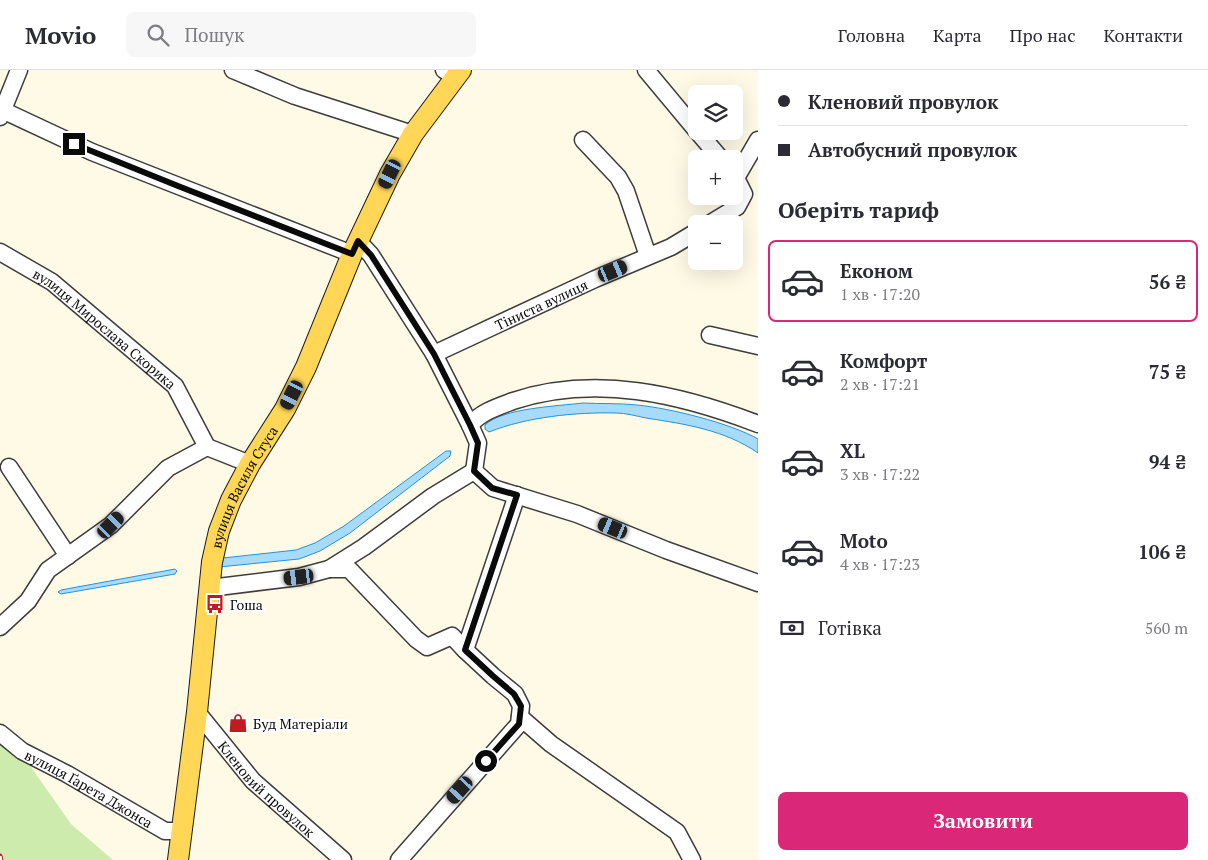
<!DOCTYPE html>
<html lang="uk">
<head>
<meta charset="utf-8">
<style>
	:root { --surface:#fff; --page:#f7f7f7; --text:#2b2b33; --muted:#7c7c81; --line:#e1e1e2; --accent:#db2777 }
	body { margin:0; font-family:"PT Serif",serif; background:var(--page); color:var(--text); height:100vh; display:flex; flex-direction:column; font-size:19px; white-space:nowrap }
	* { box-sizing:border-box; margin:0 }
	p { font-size:16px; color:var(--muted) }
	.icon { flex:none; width:28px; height:28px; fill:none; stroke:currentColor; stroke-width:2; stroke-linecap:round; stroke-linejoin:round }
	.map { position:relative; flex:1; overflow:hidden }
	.side { display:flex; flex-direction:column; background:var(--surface); width:450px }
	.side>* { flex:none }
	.hud { display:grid; align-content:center; height:110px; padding:0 20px; background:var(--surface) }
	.fabs { position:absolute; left:688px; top:15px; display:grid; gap:10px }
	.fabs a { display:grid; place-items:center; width:55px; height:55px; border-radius:8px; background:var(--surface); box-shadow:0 5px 20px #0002; font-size:25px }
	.end { position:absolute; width:22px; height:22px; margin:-11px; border:6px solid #0a0a0a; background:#fff; box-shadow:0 0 0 2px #fff }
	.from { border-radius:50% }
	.car { position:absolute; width:15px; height:30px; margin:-15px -8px; border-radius:6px; box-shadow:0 0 4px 1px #0007; background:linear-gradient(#222 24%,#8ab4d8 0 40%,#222 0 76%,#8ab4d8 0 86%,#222 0) }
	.hud b { display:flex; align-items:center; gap:18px; height:48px; font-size:19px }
	.hud b+b { border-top:1px solid var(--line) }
	.hud i { width:12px; height:12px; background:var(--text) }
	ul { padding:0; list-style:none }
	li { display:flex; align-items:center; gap:15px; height:82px; margin:0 10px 8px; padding:0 10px; border:2px solid transparent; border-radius:8px }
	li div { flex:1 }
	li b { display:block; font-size:19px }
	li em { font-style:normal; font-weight:800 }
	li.selected { border-color:var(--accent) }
	li>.icon { width:45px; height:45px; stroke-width:1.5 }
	h2 { padding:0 20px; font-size:22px; line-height:60px }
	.pay { display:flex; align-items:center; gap:12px; height:55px; padding:0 20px; font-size:19px }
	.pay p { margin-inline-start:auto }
	.action { display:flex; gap:10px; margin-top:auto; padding:10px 20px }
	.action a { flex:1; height:58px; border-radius:8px; background:var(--accent); color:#fff; font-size:20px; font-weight:800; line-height:58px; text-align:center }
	header { display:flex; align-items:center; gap:30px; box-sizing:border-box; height:70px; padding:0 25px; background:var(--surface); border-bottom:1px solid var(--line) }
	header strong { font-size:24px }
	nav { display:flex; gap:28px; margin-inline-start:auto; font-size:18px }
	.search { width:350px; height:45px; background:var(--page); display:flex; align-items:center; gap:12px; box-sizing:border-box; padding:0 18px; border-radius:8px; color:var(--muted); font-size:19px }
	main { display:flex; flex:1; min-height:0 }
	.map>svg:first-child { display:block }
	.green { fill:#ceebae }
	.water { fill:#a7dbfb; stroke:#2891d7 }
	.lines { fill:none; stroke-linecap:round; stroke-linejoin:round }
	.minor-casing { stroke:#3d3d3d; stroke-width:19 }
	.major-casing { stroke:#1b1b1b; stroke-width:22 }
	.minor { stroke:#fff; stroke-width:16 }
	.major { stroke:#ffd656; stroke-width:20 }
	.rail-casing { stroke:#c31921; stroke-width:5 }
	.rail { stroke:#fff; stroke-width:3; stroke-dasharray:9; stroke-linecap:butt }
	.route { stroke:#0a0a0a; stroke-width:6 }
	.labels { text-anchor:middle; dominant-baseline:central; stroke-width:5; stroke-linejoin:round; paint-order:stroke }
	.street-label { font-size:14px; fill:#0a0a0a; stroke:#fff }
	.poi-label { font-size:14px; fill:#0a0a0a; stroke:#fff; text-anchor:start }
</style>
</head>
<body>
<header>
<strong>Movio</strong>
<div class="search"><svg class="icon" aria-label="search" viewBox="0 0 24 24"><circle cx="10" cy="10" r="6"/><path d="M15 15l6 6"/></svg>Пошук</div>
<nav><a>Головна</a><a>Карта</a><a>Про нас</a><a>Контакти</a></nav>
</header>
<main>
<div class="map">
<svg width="758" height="790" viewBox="0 0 758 790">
	<rect width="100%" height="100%" fill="#fffae6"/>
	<path class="green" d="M 0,666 L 26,690 L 71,754 L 113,790 L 0,790 Z"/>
	<g class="water">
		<path d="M 583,333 C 601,334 619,333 637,335 C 669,338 730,353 758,369 L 758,383 C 725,360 685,354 646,348 C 636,346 626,343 616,343 C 575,342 527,347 489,362 L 485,359 L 485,355 C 502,338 559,336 583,333 Z"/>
		<path d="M 446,381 L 451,381 L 450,386 L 350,463 L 320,481 L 299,489 L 219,497 L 218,494 L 223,488 L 296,480 L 315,473 L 344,456 Z"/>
		<path d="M 175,499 L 177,501 L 175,504 L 61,524 L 58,522 L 61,520 Z"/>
	</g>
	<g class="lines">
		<g class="minor-casing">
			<g id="minor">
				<path d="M 233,0 L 295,26 L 413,64"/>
				<path d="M 444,0 L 455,7"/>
				<path d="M 646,0 L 696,60"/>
				<path d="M 0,39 L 92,82 L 352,184"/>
				<path d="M 0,47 L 19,0"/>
				<path d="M 697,61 L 721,89"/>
				<path d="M 583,70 L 618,107 L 626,121 L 648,186"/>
				<path d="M 709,154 L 737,137 L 744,124 L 736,108 L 758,70"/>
				<path d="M 358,171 L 371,185 L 434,284 L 470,355 L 478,373 L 474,401"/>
				<path id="s1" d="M 0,182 L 52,212 L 175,316 L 207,377"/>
				<path d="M 710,265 L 758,276"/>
				<path id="s2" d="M 434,284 L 595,209 L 671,177 L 696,162"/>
				<path d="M 470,355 C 481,342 497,337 513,331 C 595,304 680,324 758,354"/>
				<path d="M 9,397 L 68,486"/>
				<path d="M 474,401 L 493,418 L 577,444 L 666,480 L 758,513"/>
				<path d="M 329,499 L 349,499 L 416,569 L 427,577 L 452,566 L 465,580"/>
				<path d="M 209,514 L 218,517 L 299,507 L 329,499 L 364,477 L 433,426 L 474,401"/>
				<path d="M 0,557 L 28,531 L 48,500 L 111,455 L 168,398 L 207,377 L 250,394"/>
				<path id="s3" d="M 197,642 L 253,711 L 343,790"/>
				<path d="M 520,647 L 551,674 L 677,762 L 692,790"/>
				<path id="s4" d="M 0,663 L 22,681 L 67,704 L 165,761 L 182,761"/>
				<path d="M 399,790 L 519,654 L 521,636 L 515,624 L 493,606 L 465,580 L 517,425"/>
			</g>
		</g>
		<g class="major-casing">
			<g id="major">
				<path id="s5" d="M 178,790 L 197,642 L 212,492 L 219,461 L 231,430 L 250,394 L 285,339 L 306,297 L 352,184 L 390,104 L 413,64 L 461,0"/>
			</g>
		</g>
		<use href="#minor" class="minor"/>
		<use href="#major" class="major"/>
		<g class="rail-casing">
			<path id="rail" d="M 0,786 L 1,790"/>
		</g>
		<use href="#rail" class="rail"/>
	</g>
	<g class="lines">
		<path class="route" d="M 74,74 L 178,116 L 352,184 L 358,171 L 371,185 L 434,284 L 470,355 L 478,373 L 474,401 L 492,418 L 517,425 L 465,580 L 493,606 L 514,624 L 521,636 L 519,654 L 486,691"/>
	</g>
	<defs>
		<g id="bus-bare" transform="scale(1.5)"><path d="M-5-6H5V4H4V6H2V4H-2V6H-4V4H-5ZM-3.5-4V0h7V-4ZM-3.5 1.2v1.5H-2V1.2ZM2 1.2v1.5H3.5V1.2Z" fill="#c31921" stroke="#fff" stroke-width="2.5" paint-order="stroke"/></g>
		<g id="shop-bare" transform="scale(1.5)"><path d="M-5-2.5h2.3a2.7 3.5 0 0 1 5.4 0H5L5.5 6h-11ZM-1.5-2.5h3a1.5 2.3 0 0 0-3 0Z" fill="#c31921" stroke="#fff" stroke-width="2.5" paint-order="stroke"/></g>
	</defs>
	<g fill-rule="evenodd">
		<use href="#bus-bare" x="215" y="534"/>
		<use href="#shop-bare" x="238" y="653"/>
	</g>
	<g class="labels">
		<g class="street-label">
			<text stroke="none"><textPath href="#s2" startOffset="118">Тіниста вулиця</textPath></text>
			<text stroke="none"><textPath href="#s1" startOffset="130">вулиця Мирослава Скорика</textPath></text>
			<text stroke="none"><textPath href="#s5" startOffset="382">вулиця Василя Стуса</textPath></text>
			<text stroke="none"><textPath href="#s4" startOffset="105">вулиця Ґарета Джонса</textPath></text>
			<text stroke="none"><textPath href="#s3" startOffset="104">Кленовий провулок</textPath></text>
		</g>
		<g class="poi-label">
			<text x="230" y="534">Гоша</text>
			<text x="253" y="653">Буд Матерiали</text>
		</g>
	</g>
</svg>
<div class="fabs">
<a><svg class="icon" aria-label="layers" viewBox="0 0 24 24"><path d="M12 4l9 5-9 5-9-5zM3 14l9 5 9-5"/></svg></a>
<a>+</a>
<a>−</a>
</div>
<i class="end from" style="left:486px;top:691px"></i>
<i class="end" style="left:74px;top:74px"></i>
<i class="car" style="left:390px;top:104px;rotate:206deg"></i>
<i class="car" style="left:613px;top:201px;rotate:67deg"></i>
<i class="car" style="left:292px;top:325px;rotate:207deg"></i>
<i class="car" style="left:111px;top:455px;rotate:45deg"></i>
<i class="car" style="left:613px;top:458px;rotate:292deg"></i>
<i class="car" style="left:299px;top:507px;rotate:263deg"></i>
<i class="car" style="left:460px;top:720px;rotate:222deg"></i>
</div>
<section class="side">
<div class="hud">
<b><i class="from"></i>Кленовий провулок</b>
<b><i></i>Автобусний провулок</b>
</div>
<h2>Оберіть тариф</h2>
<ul>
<li class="selected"><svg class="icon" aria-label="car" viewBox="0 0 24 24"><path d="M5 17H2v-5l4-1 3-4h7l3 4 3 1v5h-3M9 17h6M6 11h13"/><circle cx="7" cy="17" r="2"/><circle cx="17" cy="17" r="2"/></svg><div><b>Економ</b><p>1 хв · 17:20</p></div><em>56 ₴</em></li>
<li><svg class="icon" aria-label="car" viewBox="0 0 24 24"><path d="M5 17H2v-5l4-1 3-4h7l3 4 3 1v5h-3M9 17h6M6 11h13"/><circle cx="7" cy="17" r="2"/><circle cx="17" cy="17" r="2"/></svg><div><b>Комфорт</b><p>2 хв · 17:21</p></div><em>75 ₴</em></li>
<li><svg class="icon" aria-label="car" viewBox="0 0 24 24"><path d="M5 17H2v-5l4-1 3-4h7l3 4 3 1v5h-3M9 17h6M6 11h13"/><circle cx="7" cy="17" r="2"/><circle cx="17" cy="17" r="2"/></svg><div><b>XL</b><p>3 хв · 17:22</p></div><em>94 ₴</em></li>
<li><svg class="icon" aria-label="car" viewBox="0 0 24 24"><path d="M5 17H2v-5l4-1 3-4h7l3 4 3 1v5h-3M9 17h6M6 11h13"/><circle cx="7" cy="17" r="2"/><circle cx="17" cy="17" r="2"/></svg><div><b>Moto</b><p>4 хв · 17:23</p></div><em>106 ₴</em></li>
</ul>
<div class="pay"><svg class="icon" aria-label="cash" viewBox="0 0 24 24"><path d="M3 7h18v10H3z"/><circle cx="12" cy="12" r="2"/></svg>Готівка<p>560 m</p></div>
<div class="action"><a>Замовити</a></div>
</section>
</main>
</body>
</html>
